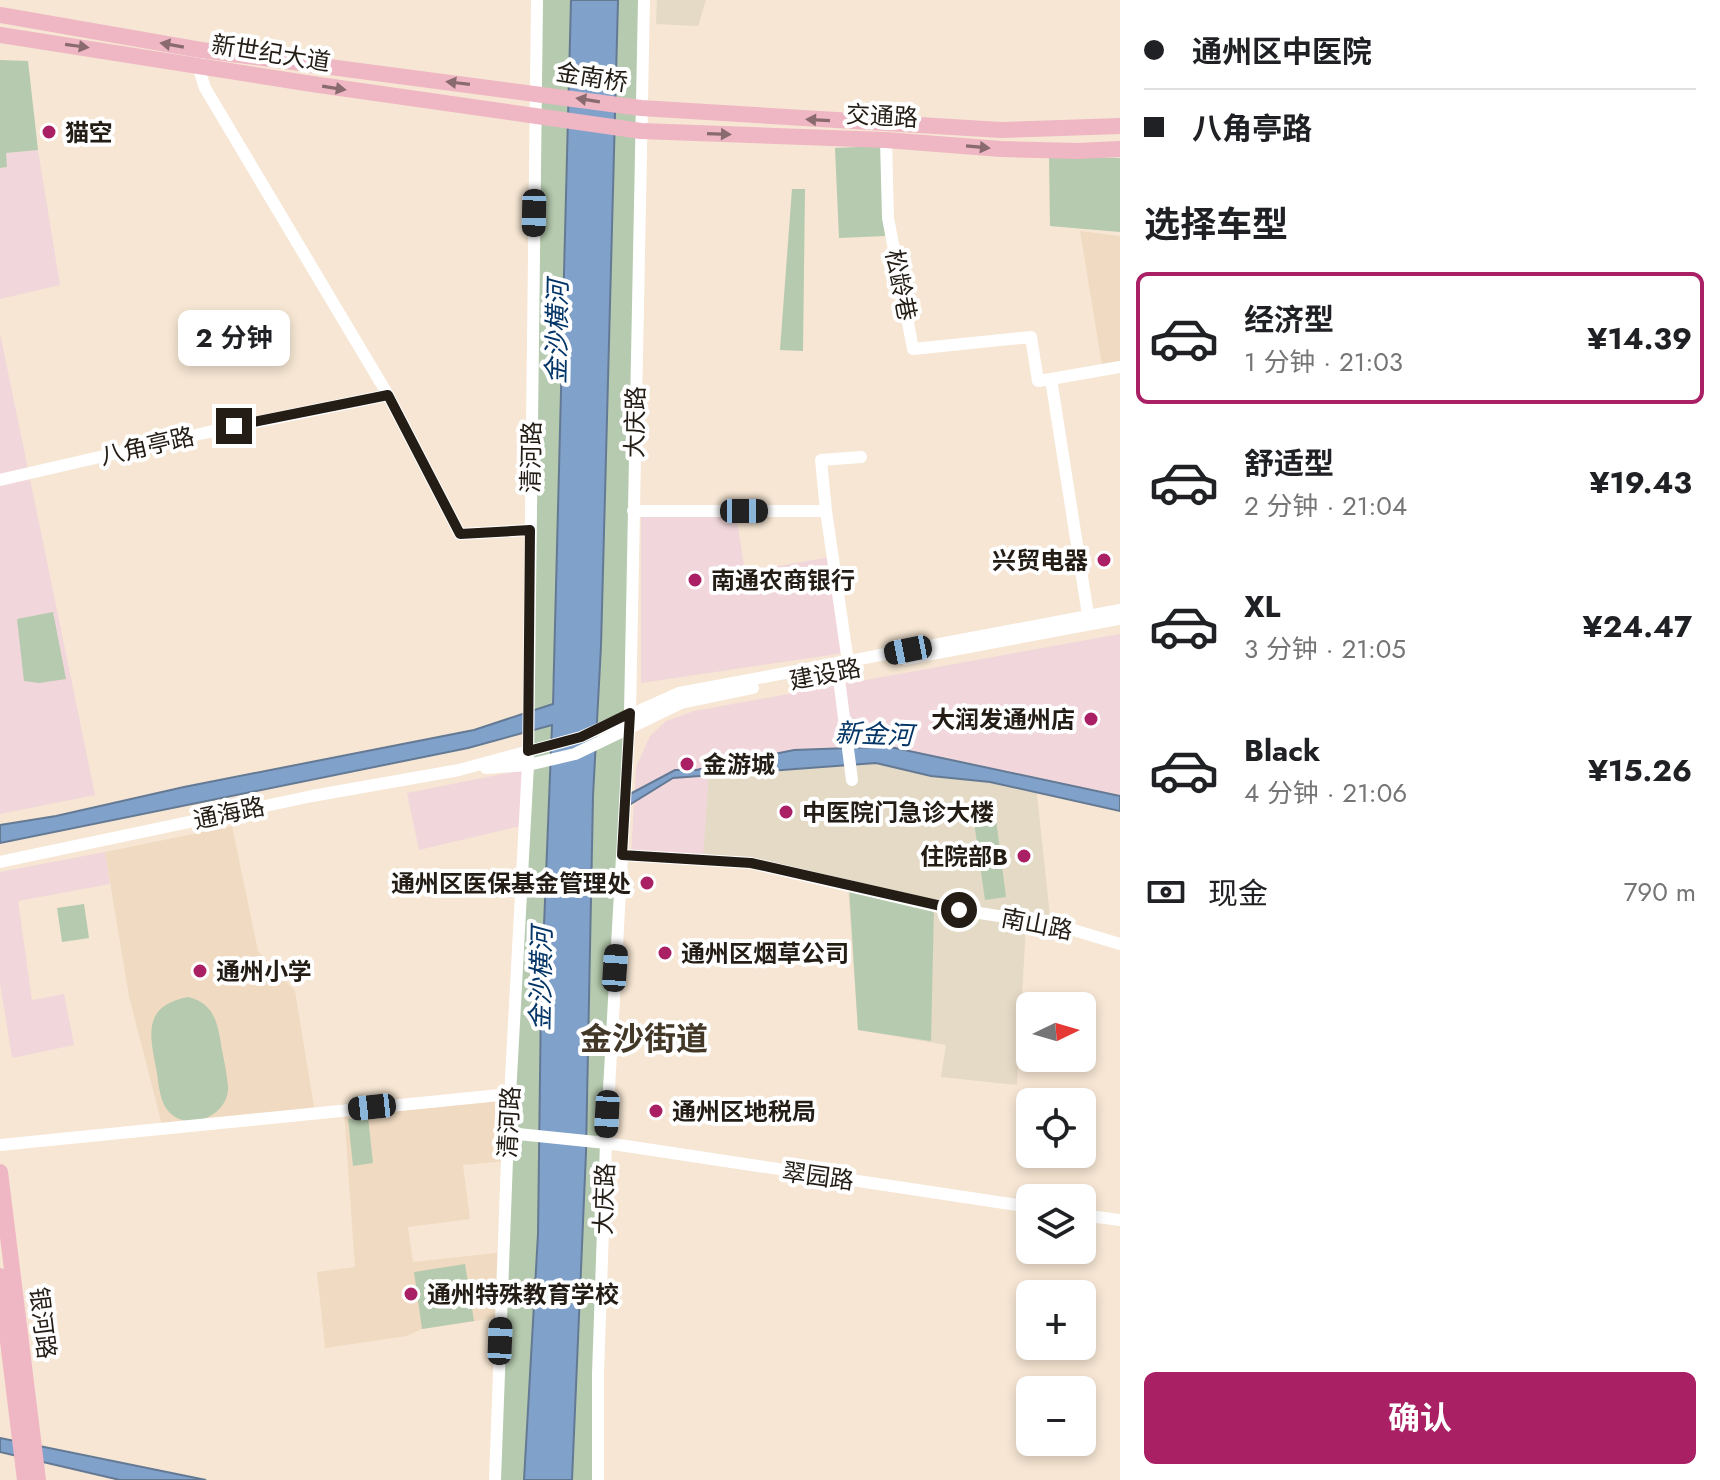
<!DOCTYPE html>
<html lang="zh">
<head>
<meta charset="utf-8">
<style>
	:root { --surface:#fff; --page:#f2f2f2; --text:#202124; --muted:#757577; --line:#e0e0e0; --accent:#a92065 }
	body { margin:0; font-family:Jost,"Noto Sans SC",sans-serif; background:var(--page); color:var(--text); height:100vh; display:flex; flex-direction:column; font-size:30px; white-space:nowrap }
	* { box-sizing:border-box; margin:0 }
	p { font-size:26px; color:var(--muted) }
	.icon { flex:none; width:44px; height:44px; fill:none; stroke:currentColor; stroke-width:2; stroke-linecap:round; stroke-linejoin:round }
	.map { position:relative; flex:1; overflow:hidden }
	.sheet { display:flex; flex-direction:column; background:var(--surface); width:600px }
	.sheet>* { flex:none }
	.hud { display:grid; align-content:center; height:176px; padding:0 24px; background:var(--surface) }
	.needle { width:52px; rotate:85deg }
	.buttons { position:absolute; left:1016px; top:992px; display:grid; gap:16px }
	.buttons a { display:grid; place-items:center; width:80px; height:80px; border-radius:12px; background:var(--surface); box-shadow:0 4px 12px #0003; font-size:40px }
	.end { position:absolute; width:36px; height:36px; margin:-18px; border:10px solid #231d16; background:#fff; box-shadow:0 0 0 4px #fff }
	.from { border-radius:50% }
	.bubble { position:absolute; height:56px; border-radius:12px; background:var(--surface); box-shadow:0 4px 12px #0003; font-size:26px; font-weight:700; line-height:56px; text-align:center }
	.car { position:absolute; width:24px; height:48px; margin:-24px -12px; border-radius:10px; box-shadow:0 0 6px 2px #0007; background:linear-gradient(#222 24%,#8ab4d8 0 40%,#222 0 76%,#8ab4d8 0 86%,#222 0) }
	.hud b { display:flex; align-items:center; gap:28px; height:76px; font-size:30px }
	.hud b+b { border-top:2px solid var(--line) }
	.hud i { width:20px; height:20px; background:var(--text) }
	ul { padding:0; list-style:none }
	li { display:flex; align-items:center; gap:24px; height:132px; margin:0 16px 12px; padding:0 8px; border:4px solid transparent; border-radius:12px }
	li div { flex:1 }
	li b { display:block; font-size:30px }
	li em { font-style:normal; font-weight:700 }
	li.selected { border-color:var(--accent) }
	li>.icon { width:72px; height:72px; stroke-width:1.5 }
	h2 { padding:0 24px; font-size:36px; line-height:96px }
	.pay { display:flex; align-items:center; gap:20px; height:88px; padding:0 24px; font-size:30px }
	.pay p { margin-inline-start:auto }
	.primary-button { display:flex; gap:16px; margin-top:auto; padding:16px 24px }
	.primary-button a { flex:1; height:92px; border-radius:12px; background:var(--accent); color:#fff; font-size:32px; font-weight:700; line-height:92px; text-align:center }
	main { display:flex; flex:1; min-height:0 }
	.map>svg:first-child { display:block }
	.commercial { fill:#f1d7db }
	.built { fill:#f0dbc2 }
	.medical { fill:#e4dac5 }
	.green { fill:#b5caae }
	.water { fill:#80a1ca; stroke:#647994; stroke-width:2 }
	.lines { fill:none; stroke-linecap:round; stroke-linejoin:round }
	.minor { stroke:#fff; stroke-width:12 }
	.major { stroke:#efb6c4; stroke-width:16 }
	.oneway { fill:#896a6d }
	.route { stroke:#231d16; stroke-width:10 }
	.poi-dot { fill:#a92065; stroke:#fff; stroke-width:3 }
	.labels { text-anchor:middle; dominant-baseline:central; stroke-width:8; stroke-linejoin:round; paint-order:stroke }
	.street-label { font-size:24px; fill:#231d16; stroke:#fff }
	.poi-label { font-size:24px; font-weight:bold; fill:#231d16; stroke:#fff; text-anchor:start }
	.water-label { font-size:26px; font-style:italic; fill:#033567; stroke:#fff }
	.district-label { font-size:32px; font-weight:bold; fill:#433728; stroke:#fff }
</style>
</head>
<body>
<main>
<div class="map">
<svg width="1120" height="1480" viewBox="0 0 1120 1480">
	<rect width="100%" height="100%" fill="#f6e6d3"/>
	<g class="commercial">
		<path d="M 38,150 L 60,285 L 0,299 L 0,168 L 7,166 L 6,153 Z"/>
		<path d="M 0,333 L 95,795 L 0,814 Z"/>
		<path d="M 641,514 L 736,514 L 745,572 L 830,557 L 844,653 L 641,683 Z"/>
		<path d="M 1120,634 L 1120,804 L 973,770 L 703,860 L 631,856 L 636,767 L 650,736 L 666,721 L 694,711 Z"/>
		<path d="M 522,770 L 521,826 L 419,850 L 407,793 Z"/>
		<path d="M 105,852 L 110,884 L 18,901 L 32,1000 L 64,994 L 74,1045 L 12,1058 L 0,983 L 0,872 Z"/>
	</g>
	<g class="built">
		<path d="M 1080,231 L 1120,236 L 1120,362 L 1102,365 Z"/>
		<path d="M 232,826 L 258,951 L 295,991 L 315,1113 L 162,1125 L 129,996 L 105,852 Z"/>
		<path d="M 510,1094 L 507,1161 L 463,1165 L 470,1219 L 408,1227 L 413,1262 L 504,1252 L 501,1317 L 422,1329 L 407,1336 L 325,1348 L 317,1272 L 355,1267 L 344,1110 Z"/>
	</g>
	<g class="medical">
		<path d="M 657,0 L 706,0 L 698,26 L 656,24 Z"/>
		<path d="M 904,758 L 1036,786 L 1051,926 L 1026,924 L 1017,1085 L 941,1077 L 946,1045 L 858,1030 L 848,886 L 703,860 L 709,770 Z"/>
	</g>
	<g class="green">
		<path d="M 538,0 L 571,0 L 559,517 L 541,1001 L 538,1234 L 524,1480 L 495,1480 L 528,765 Z"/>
		<path d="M 618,0 L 645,0 L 630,713 L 595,1480 L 572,1480 L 586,1152 L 593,796 Z"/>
		<path d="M 0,60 L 28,61 L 38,150 L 6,153 L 7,167 L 0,168 Z"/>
		<path d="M 881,146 L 885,236 L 839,238 L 835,148 Z"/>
		<path d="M 1049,156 L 1120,158 L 1120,232 L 1050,226 Z"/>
		<path d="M 792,189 L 805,189 L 803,351 L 780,350 Z"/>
		<path d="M 53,612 L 66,679 L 39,683 L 24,681 L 17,619 Z"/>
		<path d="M 996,819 L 1006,897 L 985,900 L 974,822 Z"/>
		<path d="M 849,886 L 934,906 L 931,1041 L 858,1030 Z"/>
		<path d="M 84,904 L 89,938 L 62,942 L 57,908 Z"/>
		<path d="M 188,997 C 218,1004 218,1029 223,1055 C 225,1065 227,1076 228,1086 C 230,1114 191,1133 170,1113 C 160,1103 159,1087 157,1073 C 150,1036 141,1006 188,997 Z"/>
		<path d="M 368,1117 L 373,1163 L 353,1166 L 348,1119 Z"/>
		<path d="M 465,1264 L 474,1321 L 422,1329 L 414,1272 Z"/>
	</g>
	<g class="water">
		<path d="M 571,0 L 618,0 L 601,646 L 593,796 L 586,1152 L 572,1480 L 524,1480 L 538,1234 L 541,1001 L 552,725 L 468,748 L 0,843 L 0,825 L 56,816 L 184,787 L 474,730 L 553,704 Z"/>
		<path d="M 877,747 L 895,748 L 1120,796 L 1120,811 L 990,782 L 931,776 L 876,763 L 673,778 L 629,805 L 630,794 L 675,770 L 696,770 L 794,750 Z"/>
		<path d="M 0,1438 L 206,1480 L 120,1480 L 0,1452 Z"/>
	</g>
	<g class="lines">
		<g class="minor">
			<path d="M 201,50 L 198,66 L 205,88 L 388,395 L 460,534 L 530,530"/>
			<path d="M 886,140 L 888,218 L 913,349 L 1031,337 L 1038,381 L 1051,379"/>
			<path d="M 0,480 L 204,433 L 388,395"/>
			<path d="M 633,511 L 826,511 L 848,662"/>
			<path d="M 826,511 L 821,460 L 861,457"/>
			<path d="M 1088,615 L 1051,379 L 1120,367"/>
			<path d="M 905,659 L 1118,619"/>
			<path d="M 838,671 L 852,780"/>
			<path d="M 486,768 L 528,765 L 575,754 L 681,703 L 753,688"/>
			<path d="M 622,855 L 751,863 L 934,906 L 1057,925 L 1120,944"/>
			<path d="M 0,862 L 312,796 L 459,770 L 581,737 L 679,693 L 1120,610"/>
			<path d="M 508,1133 L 606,1143 L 1030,1207"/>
			<path d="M 0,1145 L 510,1094"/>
			<path d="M 1082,1215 L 1120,1220"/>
			<path d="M 495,1480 L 508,1133 L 528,765 L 537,0"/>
			<path d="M 598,1480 L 598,1374 L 606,1143 L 630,713 L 644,0"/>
		</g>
		<g class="major">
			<path d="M 0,15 L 201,50 L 641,108 L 1001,130 L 1120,126"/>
			<path d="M 0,35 L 312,84 L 641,131 L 886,140 L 1001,149 L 1078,151 L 1120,149"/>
			<path d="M 0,1172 L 38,1480"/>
			<path d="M 0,1276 L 25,1480"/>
		</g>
	</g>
	<defs><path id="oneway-solid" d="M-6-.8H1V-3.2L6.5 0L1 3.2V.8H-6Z" transform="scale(2)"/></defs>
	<g class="oneway">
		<use href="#oneway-solid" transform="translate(172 45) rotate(-170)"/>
		<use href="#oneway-solid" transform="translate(77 46) rotate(8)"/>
		<use href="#oneway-solid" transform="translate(458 83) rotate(-173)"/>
		<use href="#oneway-solid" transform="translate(334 88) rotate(9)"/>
		<use href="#oneway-solid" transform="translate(588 100) rotate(-171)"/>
		<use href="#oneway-solid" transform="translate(818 120) rotate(-177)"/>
		<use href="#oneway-solid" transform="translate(719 134) rotate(2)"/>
		<use href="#oneway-solid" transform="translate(978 147) rotate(5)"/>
	</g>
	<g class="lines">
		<path class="route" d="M 234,426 L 388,395 L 460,534 L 530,530 L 528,751 L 581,737 L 630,713 L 622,855 L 751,863 L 959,910"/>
	</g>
	<g class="poi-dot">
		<circle cx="49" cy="132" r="8"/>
		<circle cx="1104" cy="560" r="8"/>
		<circle cx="695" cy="580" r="8"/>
		<circle cx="1091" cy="719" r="8"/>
		<circle cx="687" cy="764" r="8"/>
		<circle cx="786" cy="812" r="8"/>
		<circle cx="1024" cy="856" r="8"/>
		<circle cx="647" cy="883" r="8"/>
		<circle cx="665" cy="953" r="8"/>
		<circle cx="200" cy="971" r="8"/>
		<circle cx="656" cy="1111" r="8"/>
		<circle cx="411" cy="1294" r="8"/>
	</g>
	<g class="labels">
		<g class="street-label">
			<text transform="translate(271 53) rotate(9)">新世纪大道</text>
			<text transform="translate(592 77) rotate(9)">金南桥</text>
			<text transform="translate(882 116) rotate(3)">交通路</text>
			<text transform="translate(901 285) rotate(79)">松龄巷</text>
			<text transform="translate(635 422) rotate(-89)">大庆路</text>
			<text transform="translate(147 446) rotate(-13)">八角亭路</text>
			<text transform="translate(531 457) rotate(-89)">清河路</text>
			<text transform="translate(825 674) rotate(-11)">建设路</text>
			<text transform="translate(229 813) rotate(-12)">通海路</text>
			<text transform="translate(1037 924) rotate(11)">南山路</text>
			<text transform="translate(509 1122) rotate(-87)">清河路</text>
			<text transform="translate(818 1176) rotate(8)">翠园路</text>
			<text transform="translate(604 1199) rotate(-88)">大庆路</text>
			<text transform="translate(43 1323) rotate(83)">银河路</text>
		</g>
		<g class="poi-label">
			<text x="65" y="132">猫空</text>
			<text x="1088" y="560" text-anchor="end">兴贸电器</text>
			<text x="711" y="580">南通农商银行</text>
			<text x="1075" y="719" text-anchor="end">大润发通州店</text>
			<text x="703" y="764">金游城</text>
			<text x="802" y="812">中医院门急诊大楼</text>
			<text x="1008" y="856" text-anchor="end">住院部B</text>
			<text x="631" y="883" text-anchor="end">通州区医保基金管理处</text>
			<text x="681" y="953">通州区烟草公司</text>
			<text x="216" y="971">通州小学</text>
			<text x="672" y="1111">通州区地税局</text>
			<text x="427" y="1294">通州特殊教育学校</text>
		</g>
		<g class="water-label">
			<text transform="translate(557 332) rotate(-89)">金沙横河</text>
			<text transform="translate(874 734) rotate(2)">新金河</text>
			<text transform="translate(541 979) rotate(-89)">金沙横河</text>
		</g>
		<g class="district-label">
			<text x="644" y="1039">金沙街道</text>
		</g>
	</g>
</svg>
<div class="buttons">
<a><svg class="needle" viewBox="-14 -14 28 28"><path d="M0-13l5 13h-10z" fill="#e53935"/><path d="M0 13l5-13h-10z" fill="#757577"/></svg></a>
<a><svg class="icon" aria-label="locate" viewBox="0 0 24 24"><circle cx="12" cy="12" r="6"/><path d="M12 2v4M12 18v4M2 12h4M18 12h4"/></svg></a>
<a><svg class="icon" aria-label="layers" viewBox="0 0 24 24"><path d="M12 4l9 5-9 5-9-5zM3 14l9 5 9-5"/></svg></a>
<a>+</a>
<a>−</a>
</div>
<i class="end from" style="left:959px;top:910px"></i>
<i class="end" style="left:234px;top:426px"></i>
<div class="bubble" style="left:178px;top:310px;width:112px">2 分钟</div>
<i class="car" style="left:534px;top:213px;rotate:181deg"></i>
<i class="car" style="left:744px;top:511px;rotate:90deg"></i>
<i class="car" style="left:908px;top:650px;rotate:259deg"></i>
<i class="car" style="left:615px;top:968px;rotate:4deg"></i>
<i class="car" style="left:372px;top:1107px;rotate:264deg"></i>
<i class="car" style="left:607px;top:1114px;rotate:183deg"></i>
<i class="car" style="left:500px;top:1341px;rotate:2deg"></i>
</div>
<section class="sheet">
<div class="hud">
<b><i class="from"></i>通州区中医院</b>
<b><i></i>八角亭路</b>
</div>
<h2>选择车型</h2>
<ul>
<li class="selected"><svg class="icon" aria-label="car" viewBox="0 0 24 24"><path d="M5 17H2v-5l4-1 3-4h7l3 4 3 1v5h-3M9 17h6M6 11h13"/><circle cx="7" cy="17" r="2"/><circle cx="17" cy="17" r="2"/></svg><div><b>经济型</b><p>1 分钟 · 21:03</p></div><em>¥14.39</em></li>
<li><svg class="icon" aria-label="car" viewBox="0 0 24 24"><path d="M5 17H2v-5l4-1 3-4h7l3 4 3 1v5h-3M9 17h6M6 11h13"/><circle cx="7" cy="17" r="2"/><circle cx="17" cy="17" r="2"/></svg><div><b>舒适型</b><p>2 分钟 · 21:04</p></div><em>¥19.43</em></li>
<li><svg class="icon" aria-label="car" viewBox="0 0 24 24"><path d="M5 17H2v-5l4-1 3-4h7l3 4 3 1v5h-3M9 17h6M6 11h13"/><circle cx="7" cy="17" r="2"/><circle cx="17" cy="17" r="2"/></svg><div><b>XL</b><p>3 分钟 · 21:05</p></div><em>¥24.47</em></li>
<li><svg class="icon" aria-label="car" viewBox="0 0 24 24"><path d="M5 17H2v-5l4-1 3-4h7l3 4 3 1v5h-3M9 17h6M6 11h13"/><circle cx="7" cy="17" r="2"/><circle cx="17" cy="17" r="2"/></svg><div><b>Black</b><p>4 分钟 · 21:06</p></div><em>¥15.26</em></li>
</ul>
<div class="pay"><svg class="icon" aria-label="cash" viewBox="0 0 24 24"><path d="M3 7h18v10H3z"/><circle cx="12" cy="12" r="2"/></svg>现金<p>790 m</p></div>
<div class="primary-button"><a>确认</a></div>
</section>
</main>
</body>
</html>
